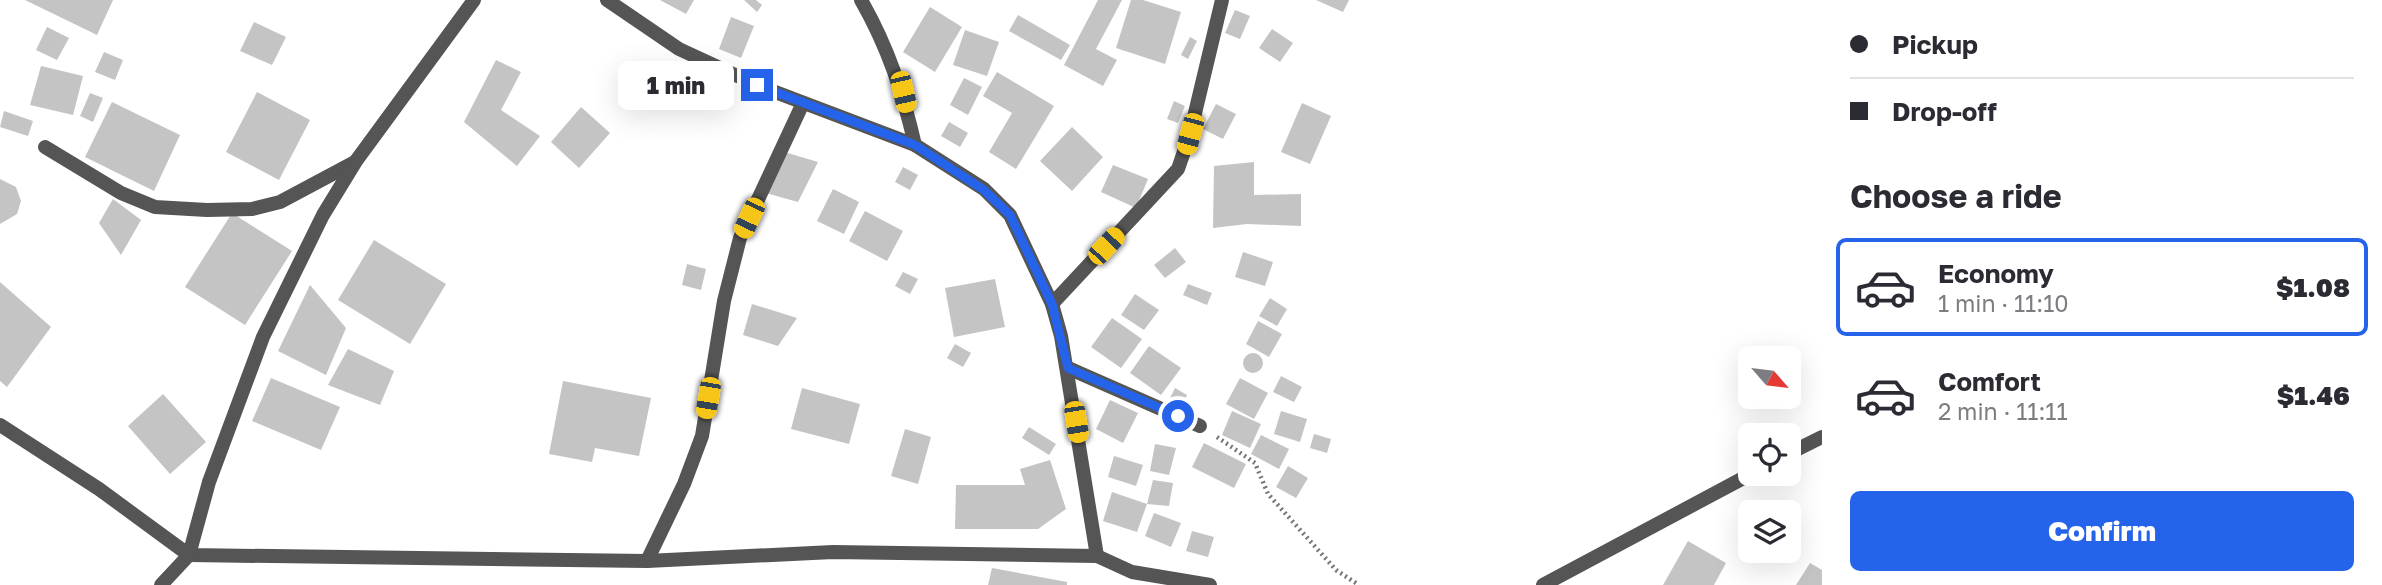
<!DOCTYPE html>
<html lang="en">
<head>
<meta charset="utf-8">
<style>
	:root { --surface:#fff; --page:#f2f2f3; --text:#2b2b33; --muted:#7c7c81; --line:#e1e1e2; --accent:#2563eb }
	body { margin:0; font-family:"Golos Text",sans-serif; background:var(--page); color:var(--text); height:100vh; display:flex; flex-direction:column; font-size:26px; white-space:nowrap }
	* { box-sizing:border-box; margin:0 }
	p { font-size:23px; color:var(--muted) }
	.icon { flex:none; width:38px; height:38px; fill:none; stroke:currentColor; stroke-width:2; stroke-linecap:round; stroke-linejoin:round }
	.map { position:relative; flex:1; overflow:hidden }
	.side { display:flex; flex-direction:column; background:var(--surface); width:560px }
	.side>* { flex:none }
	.hud { display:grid; align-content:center; height:154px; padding:0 28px; background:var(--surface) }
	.needle { width:46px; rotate:118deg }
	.tools { position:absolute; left:1738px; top:346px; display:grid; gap:14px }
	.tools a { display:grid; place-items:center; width:63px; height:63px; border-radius:10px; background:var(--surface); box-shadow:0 7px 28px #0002; font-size:35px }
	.end { position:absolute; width:32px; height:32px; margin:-16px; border:9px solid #2563eb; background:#fff; box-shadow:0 0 0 4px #fff }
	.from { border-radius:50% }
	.bubble { position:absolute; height:49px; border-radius:10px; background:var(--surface); box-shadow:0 7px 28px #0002; font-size:23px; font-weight:800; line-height:49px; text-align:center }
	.car { position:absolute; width:21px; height:42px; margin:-21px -10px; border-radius:9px; box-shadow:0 0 5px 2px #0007; background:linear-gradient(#f5c518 24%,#345 0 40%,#f5c518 0 76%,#345 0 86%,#f5c518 0) }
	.hud b { display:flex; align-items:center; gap:24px; height:66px; font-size:26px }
	.hud b+b { border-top:2px solid var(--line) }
	.hud i { width:18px; height:18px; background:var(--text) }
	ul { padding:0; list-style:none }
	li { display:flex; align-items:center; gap:21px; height:98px; margin:0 14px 10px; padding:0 14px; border:4px solid transparent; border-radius:10px }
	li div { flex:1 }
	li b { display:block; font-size:26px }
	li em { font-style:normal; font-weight:800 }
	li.selected { border-color:var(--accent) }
	li>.icon { width:63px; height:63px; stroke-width:1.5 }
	h2 { padding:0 28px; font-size:32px; line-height:84px }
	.cta { display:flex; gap:14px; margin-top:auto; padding:14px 28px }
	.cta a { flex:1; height:80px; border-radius:10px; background:var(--accent); color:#fff; font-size:28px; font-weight:800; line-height:80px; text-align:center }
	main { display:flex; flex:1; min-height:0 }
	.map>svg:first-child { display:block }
	.building { fill:#c4c4c4 }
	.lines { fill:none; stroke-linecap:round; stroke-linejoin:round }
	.path { stroke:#777; stroke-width:4.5; stroke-dasharray:2 3.5; stroke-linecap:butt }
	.street { stroke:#555; stroke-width:14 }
	.route { stroke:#2563eb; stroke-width:9 }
</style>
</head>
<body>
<main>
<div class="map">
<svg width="1822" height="585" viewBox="0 0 1822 585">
	<rect width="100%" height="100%" fill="#fff"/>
	<g class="building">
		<path d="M 25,0 L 113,0 L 97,35 Z"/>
		<path d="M 660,0 L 694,0 L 686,14 Z"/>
		<path d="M 744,0 L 756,0 L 762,5 L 757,12 Z"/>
		<path d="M 1098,0 L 1122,0 L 1096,49 L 1117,60 L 1103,86 L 1064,65 Z"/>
		<path d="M 1131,0 L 1143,0 L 1181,12 L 1165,64 L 1116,48 Z"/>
		<path d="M 1316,0 L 1349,0 L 1343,12 Z"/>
		<path d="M 930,7 L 962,27 L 935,72 L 903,52 Z"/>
		<path d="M 1235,10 L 1250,16 L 1240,39 L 1225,33 Z"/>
		<path d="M 1018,15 L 1070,45 L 1061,60 L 1009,31 Z"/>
		<path d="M 731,17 L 754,26 L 741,58 L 719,49 Z"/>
		<path d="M 254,22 L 286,37 L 272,65 L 240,51 Z"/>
		<path d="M 47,27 L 69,38 L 57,60 L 36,50 Z"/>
		<path d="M 1272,29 L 1293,43 L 1280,62 L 1259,48 Z"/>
		<path d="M 965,30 L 999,42 L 987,76 L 953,65 Z"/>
		<path d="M 1190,37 L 1197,41 L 1188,59 L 1181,55 Z"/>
		<path d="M 104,52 L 123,60 L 115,80 L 95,72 Z"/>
		<path d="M 496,60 L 521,72 L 501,110 L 540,136 L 517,166 L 464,122 Z"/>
		<path d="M 41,66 L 83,76 L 73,115 L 30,105 Z"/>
		<path d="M 997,72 L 1054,106 L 1016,169 L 989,152 L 1012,113 L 983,96 Z"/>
		<path d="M 964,78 L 982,87 L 968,115 L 950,105 Z"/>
		<path d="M 257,92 L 310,120 L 279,180 L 226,152 Z"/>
		<path d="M 90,93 L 103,98 L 93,122 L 80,116 Z"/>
		<path d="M 1174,101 L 1185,106 L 1178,123 L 1167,119 Z"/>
		<path d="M 112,102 L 180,135 L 154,191 L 85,157 Z"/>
		<path d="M 1302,103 L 1331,116 L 1310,164 L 1281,152 Z"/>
		<path d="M 1216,104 L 1236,114 L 1223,139 L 1203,129 Z"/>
		<path d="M 581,107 L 610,133 L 579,168 L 551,142 Z"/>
		<path d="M 4,111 L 33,121 L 28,136 L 0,127 Z"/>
		<path d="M 949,122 L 968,133 L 960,147 L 941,136 Z"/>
		<path d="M 1072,127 L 1103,157 L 1072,191 L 1040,161 Z"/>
		<path d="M 781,151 L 818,162 L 798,202 L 762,192 Z"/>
		<path d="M 1254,162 L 1254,195 L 1301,194 L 1301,226 L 1247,224 L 1213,228 L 1214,166 Z"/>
		<path d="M 1113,165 L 1148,179 L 1136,208 L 1101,192 Z"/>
		<path d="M 903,167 L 918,175 L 910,190 L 895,182 Z"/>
		<path d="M 0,179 L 16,187 L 21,201 L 17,214 L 0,224 Z"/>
		<path d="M 833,189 L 859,202 L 844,234 L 817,221 Z"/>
		<path d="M 113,199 L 141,220 L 121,255 L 99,223 Z"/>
		<path d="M 865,211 L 903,231 L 887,261 L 849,241 Z"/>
		<path d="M 232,213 L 292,251 L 245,325 L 185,287 Z"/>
		<path d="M 374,240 L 446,284 L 410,344 L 338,300 Z"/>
		<path d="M 1175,248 L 1186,262 L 1165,278 L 1154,265 Z"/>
		<path d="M 1243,252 L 1273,262 L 1265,286 L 1235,277 Z"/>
		<path d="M 687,264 L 706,269 L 701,290 L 682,285 Z"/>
		<path d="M 903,272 L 918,279 L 910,294 L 895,286 Z"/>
		<path d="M 995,279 L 1005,327 L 954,337 L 945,288 Z"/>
		<path d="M 0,282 L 51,327 L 7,387 L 0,381 Z"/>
		<path d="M 1188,284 L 1212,293 L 1207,305 L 1183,295 Z"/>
		<path d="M 310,285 L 346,328 L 326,375 L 278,351 Z"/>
		<path d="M 1135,294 L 1159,310 L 1144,330 L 1121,315 Z"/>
		<path d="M 1270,298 L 1287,309 L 1277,326 L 1259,316 Z"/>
		<path d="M 752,304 L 797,318 L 778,346 L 743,335 Z"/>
		<path d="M 1112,318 L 1142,339 L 1121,368 L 1091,347 Z"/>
		<path d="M 1258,321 L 1282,334 L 1269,357 L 1246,344 Z"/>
		<path d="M 955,344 L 971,353 L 963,367 L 947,358 Z"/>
		<path d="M 1149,346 L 1181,368 L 1161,395 L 1130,373 Z"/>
		<path d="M 348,349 L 394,371 L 380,405 L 328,385 Z"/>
		<circle cx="1253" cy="363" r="10"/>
		<path d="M 1281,376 L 1302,387 L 1294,402 L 1273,392 Z"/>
		<path d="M 271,378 L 340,407 L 321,450 L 252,421 Z"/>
		<path d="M 1240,378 L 1268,393 L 1254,419 L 1226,404 Z"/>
		<path d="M 563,381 L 651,398 L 639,456 L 595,448 L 592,462 L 549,454 Z"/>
		<path d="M 802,388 L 860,404 L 849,444 L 791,429 Z"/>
		<path d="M 1175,388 L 1187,395 L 1181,408 L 1168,402 Z"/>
		<path d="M 163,394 L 206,442 L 170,474 L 128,426 Z"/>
		<path d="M 1110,400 L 1138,413 L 1123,443 L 1096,429 Z"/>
		<path d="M 1232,411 L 1261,424 L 1250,448 L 1222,435 Z"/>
		<path d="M 1281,411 L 1307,419 L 1300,442 L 1274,434 Z"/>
		<path d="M 1029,427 L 1056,444 L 1049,455 L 1022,438 Z"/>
		<path d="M 905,429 L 931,437 L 918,484 L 891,476 Z"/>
		<path d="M 1314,434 L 1331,439 L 1327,453 L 1310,448 Z"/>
		<path d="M 1261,435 L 1289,449 L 1279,469 L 1251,454 Z"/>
		<path d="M 1204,443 L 1246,464 L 1234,488 L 1192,467 Z"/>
		<path d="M 1155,444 L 1176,448 L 1169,475 L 1150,471 Z"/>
		<path d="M 1114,456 L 1143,465 L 1136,486 L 1108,477 Z"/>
		<path d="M 1050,460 L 1066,509 L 1038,529 L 955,529 L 956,485 L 1025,485 L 1020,469 Z"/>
		<path d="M 1288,466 L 1308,478 L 1296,498 L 1276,487 Z"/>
		<path d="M 1153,480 L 1173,483 L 1169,506 L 1147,504 Z"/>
		<path d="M 1112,492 L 1147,504 L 1137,532 L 1103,521 Z"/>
		<path d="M 1154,513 L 1181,523 L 1171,547 L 1145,536 Z"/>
		<path d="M 1192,531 L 1214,537 L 1208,557 L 1186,551 Z"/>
		<path d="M 1688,541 L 1726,563 L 1714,585 L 1663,585 Z"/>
		<path d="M 1810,563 L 1822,570 L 1822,585 L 1796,585 Z"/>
		<path d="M 992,568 L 1067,582 L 1067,585 L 988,585 Z"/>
	</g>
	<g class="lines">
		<path class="path" d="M 1217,437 L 1255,463 L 1268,494 L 1336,570 L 1359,585"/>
		<g class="street">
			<path d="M 607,0 L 679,49 L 757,85 L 915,145 L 984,189 L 1010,215 L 1052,304 L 1061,336 L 1097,556"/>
			<path d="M 861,0 C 888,47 903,93 915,145"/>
			<path d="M 45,147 L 121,193 L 155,207 L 207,210 L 252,209 L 280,202 L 355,162"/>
			<path d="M 1052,304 L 1178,169 L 1190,134 L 1222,0"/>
			<path d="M 1068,368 L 1200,426"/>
			<path d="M 0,425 L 99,489 L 189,555 L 647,561 L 833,552 L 1097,556 L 1132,572 L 1210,585"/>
			<path d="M 1788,454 L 1822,437"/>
			<path d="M 647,561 L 684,484 L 702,436 L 724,301 L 740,238 L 803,103"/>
			<path d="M 161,585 L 189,555 L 209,482 L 263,337 L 323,215 L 356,161 L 474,0"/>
			<path d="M 1543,585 L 1751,474"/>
		</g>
	</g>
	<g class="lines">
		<path class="route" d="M 757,85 L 915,145 L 984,190 L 1010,215 L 1052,304 L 1068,368 L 1178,416"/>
	</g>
</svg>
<div class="tools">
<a><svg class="needle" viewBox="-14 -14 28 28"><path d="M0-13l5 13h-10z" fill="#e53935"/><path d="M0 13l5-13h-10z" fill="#7c7c81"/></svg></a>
<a><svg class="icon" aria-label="locate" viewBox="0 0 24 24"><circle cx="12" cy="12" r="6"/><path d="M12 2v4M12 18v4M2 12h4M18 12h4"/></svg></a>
<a><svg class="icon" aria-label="layers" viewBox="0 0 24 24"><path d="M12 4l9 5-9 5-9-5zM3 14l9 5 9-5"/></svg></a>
</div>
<i class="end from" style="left:1178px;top:416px"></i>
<i class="end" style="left:757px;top:85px"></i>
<div class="bubble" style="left:618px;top:61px;width:116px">1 min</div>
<i class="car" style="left:903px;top:92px;rotate:167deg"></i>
<i class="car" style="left:1190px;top:134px;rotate:195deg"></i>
<i class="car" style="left:749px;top:218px;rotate:205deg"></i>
<i class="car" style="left:1106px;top:246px;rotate:43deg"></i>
<i class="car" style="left:708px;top:398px;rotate:190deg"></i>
<i class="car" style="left:1076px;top:422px;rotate:171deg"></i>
</div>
<section class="side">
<div class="hud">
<b><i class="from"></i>Pickup</b>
<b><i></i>Drop-off</b>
</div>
<h2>Choose a ride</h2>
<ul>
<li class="selected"><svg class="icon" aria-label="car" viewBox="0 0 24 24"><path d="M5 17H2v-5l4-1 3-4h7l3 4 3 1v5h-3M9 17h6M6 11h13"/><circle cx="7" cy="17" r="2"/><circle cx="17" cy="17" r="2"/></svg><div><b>Economy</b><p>1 min · 11:10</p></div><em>$1.08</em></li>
<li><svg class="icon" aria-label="car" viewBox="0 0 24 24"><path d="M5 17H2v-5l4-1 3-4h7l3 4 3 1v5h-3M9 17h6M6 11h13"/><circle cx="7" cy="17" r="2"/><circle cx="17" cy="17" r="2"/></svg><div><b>Comfort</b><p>2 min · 11:11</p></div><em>$1.46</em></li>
</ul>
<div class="cta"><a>Confirm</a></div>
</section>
</main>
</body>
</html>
